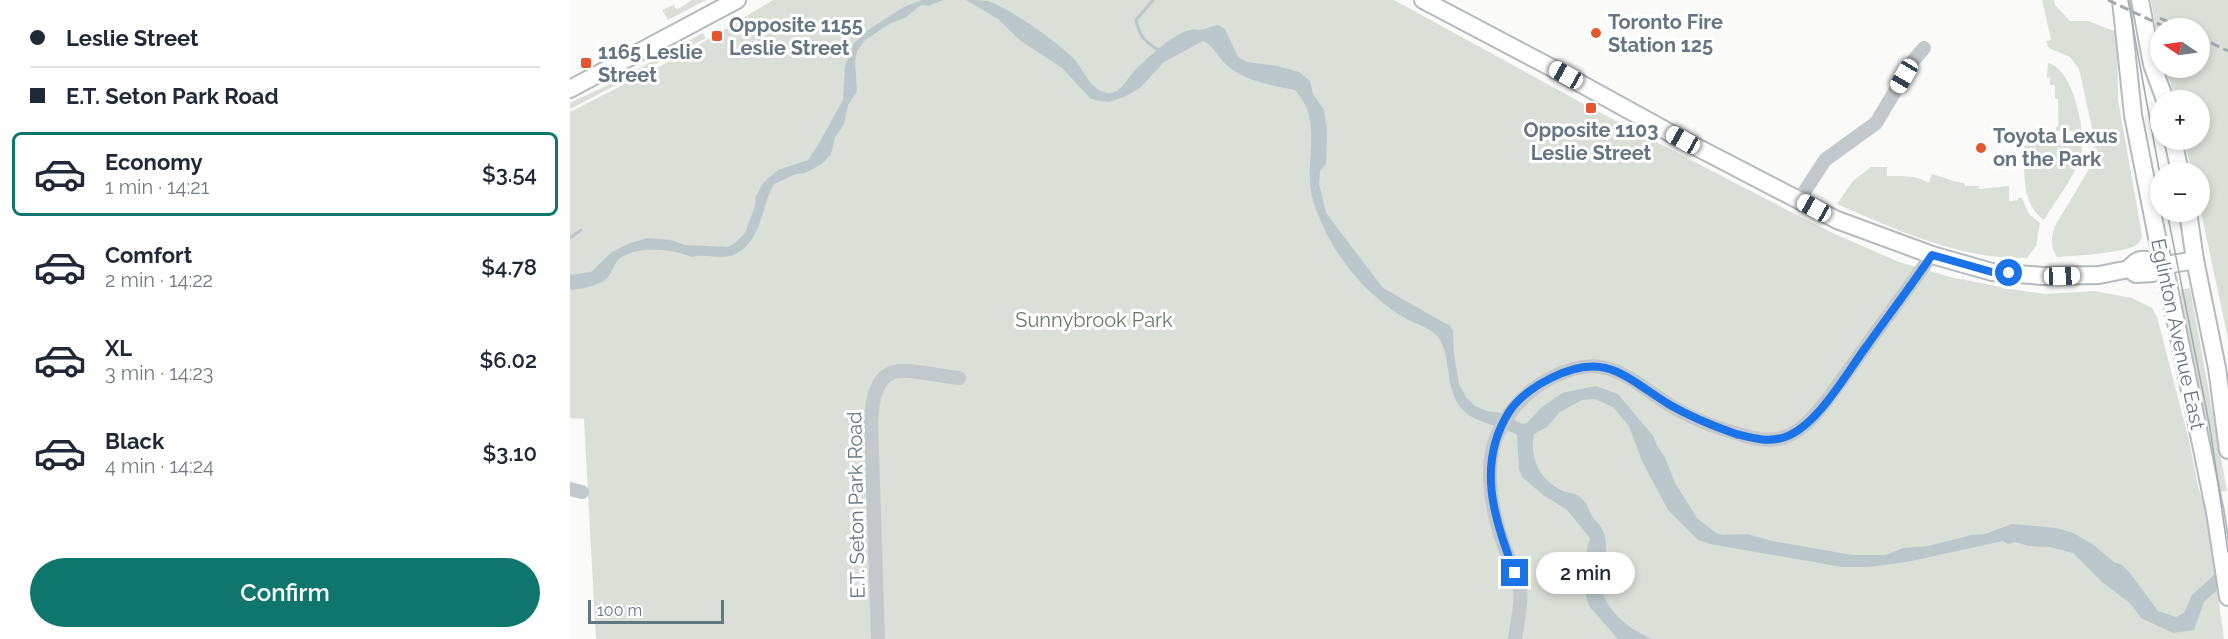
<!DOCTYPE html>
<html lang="en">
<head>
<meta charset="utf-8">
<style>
	:root { --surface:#fff; --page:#f2f2f3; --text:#1f2937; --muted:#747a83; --line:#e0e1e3; --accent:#0f766e }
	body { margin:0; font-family:Raleway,sans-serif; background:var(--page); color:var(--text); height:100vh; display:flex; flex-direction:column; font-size:22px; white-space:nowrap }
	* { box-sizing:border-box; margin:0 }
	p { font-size:20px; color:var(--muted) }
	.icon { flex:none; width:33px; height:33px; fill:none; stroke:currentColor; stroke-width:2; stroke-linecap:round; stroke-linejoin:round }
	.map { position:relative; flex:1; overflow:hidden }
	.details { display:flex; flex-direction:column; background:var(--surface); width:570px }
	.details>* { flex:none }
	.banner { display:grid; align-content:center; height:132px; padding:0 30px; background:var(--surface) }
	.needle { width:39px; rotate:283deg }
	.buttons { position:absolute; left:1580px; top:18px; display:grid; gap:12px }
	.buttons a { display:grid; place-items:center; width:60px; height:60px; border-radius:50%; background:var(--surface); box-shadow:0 3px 9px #0003; font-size:30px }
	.scale { position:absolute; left:18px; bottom:15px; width:136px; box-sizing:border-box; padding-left:6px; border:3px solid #657683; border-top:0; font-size:16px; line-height:21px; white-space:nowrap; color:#657683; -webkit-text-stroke:4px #fff; paint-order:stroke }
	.end { position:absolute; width:27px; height:27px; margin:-14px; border:8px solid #1a73e8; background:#fff; box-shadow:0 0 0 3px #fff }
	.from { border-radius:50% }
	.bubble { position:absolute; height:42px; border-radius:21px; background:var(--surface); box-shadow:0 3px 9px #0003; font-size:20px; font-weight:600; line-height:42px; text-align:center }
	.car { position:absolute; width:18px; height:36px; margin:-18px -9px; border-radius:8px; box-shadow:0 0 4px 2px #0007; background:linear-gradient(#fff 24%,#345 0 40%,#fff 0 76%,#345 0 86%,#fff 0) }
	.banner b { display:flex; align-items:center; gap:21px; height:57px; font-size:22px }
	.banner b+b { border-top:2px solid var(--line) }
	.banner i { width:15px; height:15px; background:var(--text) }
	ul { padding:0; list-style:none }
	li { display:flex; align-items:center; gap:18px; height:84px; margin:0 12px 9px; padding:0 18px; border:3px solid transparent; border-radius:9px }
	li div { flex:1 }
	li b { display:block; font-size:22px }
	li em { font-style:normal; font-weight:600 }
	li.on { border-color:var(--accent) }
	li>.icon { width:54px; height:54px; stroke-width:1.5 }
	.button { display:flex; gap:12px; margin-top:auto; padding:12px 30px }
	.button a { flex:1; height:69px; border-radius:36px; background:var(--accent); color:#fff; font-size:24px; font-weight:600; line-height:69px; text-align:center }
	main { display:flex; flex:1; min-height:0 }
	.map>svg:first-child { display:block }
	.green { fill:#dadfd7 }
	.water { fill:#bbc7cb }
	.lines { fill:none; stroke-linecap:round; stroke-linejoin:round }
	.stream { stroke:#bbc7cb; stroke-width:3 }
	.major-casing { stroke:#b5babe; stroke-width:20 }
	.minor { stroke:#c3c8cc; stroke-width:14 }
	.major { stroke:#fff; stroke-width:16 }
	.tram { stroke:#a2aab0; stroke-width:1.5 }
	.rail { stroke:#a2aab0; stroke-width:3; stroke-dasharray:9 4.5; stroke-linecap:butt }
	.route { stroke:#1a73e8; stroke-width:8 }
	.poi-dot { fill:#e4572e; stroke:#fff; stroke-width:2 }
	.labels { text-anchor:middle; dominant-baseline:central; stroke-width:6; stroke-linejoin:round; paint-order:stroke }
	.poi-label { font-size:20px; font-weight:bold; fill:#657683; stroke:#fff; text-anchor:start }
	.park-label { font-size:20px; fill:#687a64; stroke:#fff }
	.street-label { font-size:20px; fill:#657683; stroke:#fff }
</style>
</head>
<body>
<main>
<section class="details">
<div class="banner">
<b><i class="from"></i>Leslie Street</b>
<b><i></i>E.T. Seton Park Road</b>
</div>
<ul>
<li class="on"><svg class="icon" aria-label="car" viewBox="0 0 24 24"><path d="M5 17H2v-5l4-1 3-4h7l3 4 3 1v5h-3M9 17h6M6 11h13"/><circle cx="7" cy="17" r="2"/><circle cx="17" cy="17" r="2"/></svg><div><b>Economy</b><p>1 min · 14:21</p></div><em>$3.54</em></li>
<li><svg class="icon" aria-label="car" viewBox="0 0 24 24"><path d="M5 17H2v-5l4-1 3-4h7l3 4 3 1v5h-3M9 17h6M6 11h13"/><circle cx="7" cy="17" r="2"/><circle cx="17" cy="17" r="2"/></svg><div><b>Comfort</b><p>2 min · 14:22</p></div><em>$4.78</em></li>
<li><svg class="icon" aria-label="car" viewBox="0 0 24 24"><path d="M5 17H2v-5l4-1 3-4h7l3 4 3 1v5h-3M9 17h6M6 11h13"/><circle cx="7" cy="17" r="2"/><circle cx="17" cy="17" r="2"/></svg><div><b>XL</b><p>3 min · 14:23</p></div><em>$6.02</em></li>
<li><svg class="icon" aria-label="car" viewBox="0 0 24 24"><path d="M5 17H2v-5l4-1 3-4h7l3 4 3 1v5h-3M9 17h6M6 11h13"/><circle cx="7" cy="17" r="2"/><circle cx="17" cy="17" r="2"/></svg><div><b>Black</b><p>4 min · 14:24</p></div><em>$3.10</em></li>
</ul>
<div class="button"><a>Confirm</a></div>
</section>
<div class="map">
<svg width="1658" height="639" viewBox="0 0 1658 639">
	<rect width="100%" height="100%" fill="#fafaf8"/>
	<g class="green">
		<path d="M 122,0 L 136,0 L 98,20 L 92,10 L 104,5 L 105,8 L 108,9 Z"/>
		<path d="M 203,0 L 824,0 L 1023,109 L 1221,212 L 1265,234 L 1329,262 L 1380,277 L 1441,289 L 1475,294 L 1524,291 L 1562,298 L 1582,308 L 1587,317 L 1619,440 L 1628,486 L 1637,515 L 1654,639 L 26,639 L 14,419 L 0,418 L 0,112 L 112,55 Z"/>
		<path d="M 1472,0 L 1484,0 L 1485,5 L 1500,21 L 1518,21 L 1547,32 L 1548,100 L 1572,235 C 1571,239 1571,241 1568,244 C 1558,253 1502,256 1487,257 C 1480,246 1481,238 1485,226 L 1521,166 L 1525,141 L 1509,69 L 1500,57 L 1479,48 L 1476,41 L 1481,40 Z"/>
		<path d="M 1581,0 L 1658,0 L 1658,339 L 1629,202 L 1629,172 L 1622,172 L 1614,140 L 1629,140 L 1629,100 L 1605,100 L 1600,81 L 1592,68 L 1629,68 L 1629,28 L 1590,28 L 1590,55 Z"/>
		<path d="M 133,33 L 136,38 L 0,109 L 0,103 L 44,82 Z"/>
		<path d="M 1478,63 C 1504,68 1518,138 1510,159 C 1502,180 1486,200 1474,220 C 1450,203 1455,172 1454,146 L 1457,146 L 1456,142 L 1504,139 L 1503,131 L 1486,131 L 1486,127 L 1488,127 C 1489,118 1488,110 1488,99 L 1485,98 L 1485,85 L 1480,85 L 1480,78 L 1477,78 Z"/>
		<path d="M 1301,167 L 1317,167 L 1317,176 C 1332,176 1346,175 1359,183 L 1362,174 C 1375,178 1385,182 1394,183 L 1395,186 L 1409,186 L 1409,189 L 1439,186 L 1439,201 L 1448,200 L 1448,198 L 1452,198 L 1459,214 L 1470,223 L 1466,246 L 1457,258 C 1391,260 1327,230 1267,204 L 1283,181 Z"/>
		<path d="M 1620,288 L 1657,491 L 1648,492 L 1610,290 Z"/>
	</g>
	<g class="water">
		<path d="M 352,0 L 373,0 L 358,6 L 351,5 L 335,18 L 321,23 L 295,40 L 287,51 L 285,61 L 287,91 L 278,105 L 274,124 L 265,137 L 261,154 L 252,164 L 235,173 L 226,174 L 204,184 C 191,206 192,243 163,255 C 150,260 135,253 122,257 C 103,249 66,245 49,259 C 43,265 42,274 36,279 C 28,286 11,289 0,290 L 0,275 L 21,272 L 42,252 L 60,243 L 78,238 L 100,240 L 115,245 L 158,247 L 165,243 L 175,233 L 185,206 L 186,196 L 193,183 L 208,170 L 238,160 L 248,145 L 273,100 L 275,66 L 284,43 L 301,28 L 334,7 Z"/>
		<path d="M 396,0 C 403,0 411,0 418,1 C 439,8 491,44 505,60 C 514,71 523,94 540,93 C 551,93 558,77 566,69 C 579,57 603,33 621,30 C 624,29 627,30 630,30 C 636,29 642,26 648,25 L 655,29 L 668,57 L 677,62 L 707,66 L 729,72 L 740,81 L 743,94 L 754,110 L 757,131 L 756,164 L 750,171 L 749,184 L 756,213 L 813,288 L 880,326 L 883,331 L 884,355 L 889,384 L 896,397 L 905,406 L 917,411 L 931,413 L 952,424 L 957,423 L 972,407 L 992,393 L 1025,386 L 1048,394 L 1084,437 L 1087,446 L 1095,457 L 1105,483 L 1127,518 L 1146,533 L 1152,535 L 1177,534 L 1202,541 L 1282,555 L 1316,555 L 1333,548 L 1358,546 L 1402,535 L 1415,534 L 1442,524 L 1486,528 L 1503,533 L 1521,543 L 1544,562 L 1552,565 L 1560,573 L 1588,611 L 1606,617 L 1614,613 L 1622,595 L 1654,566 L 1658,580 L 1634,602 L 1624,630 L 1603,633 L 1571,618 L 1560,603 L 1532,582 L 1503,553 L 1480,547 L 1459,546 L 1445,542 L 1438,544 L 1433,541 L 1337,562 L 1298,567 L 1272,567 L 1140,544 L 1128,540 L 1098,510 L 1072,461 L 1059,426 L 1043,407 L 1025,399 L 1012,400 L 990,412 L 977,427 L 964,434 C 959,458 970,481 993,491 C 999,493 1005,493 1010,497 C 1019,505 1017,507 1022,516 C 1024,520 1028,523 1031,527 C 1040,544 1035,559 1032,576 C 1026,605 1060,631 1083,639 L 1048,639 L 1019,606 L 1015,592 L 1017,579 L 1015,558 L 1020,538 L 997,510 L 972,494 L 953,478 L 949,470 L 947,435 C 930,424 908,425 893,410 C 874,391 882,355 868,337 C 859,326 844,324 833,317 C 790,290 761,252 744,204 C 733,172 748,140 737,109 C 735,102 729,96 725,90 C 702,85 677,82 659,67 C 649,60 645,46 633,41 L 594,62 L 570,88 L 556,96 L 539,102 L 530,101 L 521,99 L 492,68 L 451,41 L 428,19 Z"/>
	</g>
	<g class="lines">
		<g class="stream">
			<path d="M 583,0 L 566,20 C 569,36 576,44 591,51"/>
			<path d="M 0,238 L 11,230"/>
		</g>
		<g class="major-casing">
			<g id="major">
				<path d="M 853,0 L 984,69 L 1113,140 L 1267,220 L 1362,255 L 1422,272 L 1473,276 L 1529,275 L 1559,269 C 1572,252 1579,263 1595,264 C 1604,265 1616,261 1625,260"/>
				<path d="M 1551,0 L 1563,115 L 1588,242 L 1594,264 L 1645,512 L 1658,597"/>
				<path d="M 1570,0 L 1582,64 L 1595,100"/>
				<path d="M 0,89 L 167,0"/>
				<path d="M 1603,140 L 1610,172"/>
				<path d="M 1618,212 L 1625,260 L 1647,368 L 1658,450"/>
				<path d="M 1559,269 L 1566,274 L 1583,273 L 1594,264"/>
			</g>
		</g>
		<g class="minor">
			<path d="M 1229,200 L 1255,160 L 1306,123 L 1343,61 L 1354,48"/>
			<path d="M 0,489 L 12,492"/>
			<path d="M 308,639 L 301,422 C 304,351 338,373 389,378"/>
			<path d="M 945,639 C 947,622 953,601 949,585 C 946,572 939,559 934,546 C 922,512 912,464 929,431 C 941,407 959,389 983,377 C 1035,351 1057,377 1098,404 C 1120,418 1144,427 1169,434 C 1187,440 1205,443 1222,434 C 1236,427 1245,414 1255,403 L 1362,255"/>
		</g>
		<use href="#major" class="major"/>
		<g class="tram">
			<path d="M 1558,0 L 1590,175"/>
			<path d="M 1597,212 L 1640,428 L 1658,552"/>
		</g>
		<g class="rail">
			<path d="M 1538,0 L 1597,28"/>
			<path d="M 1590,18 L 1611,28"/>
			<path d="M 1629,37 L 1658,51"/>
		</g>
	</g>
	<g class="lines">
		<path class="route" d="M 945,573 C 924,520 906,464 939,412 C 948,398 966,385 981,378 C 1036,350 1056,378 1100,405 C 1121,417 1143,426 1166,434 C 1182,438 1198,443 1215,437 C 1247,426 1276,374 1296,347 C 1318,316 1341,286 1362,255 L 1422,272 L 1439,273"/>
	</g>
	<g class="poi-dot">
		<circle cx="1026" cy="33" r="6"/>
		<rect x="141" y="30" width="12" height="12" rx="3"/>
		<rect x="10" y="57" width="12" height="12" rx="3"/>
		<rect x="1015" y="102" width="12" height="12" rx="3"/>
		<circle cx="1411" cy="148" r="6"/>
	</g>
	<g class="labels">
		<g class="poi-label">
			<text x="1038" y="22">Toronto Fire<tspan x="1038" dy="23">Station 125</tspan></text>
			<text x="159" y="25">Opposite 1155<tspan x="159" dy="23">Leslie Street</tspan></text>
			<text x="28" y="52">1165 Leslie<tspan x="28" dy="23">Street</tspan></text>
			<text x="1021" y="130" text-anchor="middle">Opposite 1103<tspan x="1021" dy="23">Leslie Street</tspan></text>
			<text x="1423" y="136">Toyota Lexus<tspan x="1423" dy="23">on the Park</tspan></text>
		</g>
		<g class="park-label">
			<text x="524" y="320">Sunnybrook Park</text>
		</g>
		<g class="street-label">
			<text transform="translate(1608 334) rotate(78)">Eglinton Avenue East</text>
			<text transform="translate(286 505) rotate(-91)">E.T. Seton Park Road</text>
		</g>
	</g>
</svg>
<div class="buttons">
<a><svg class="needle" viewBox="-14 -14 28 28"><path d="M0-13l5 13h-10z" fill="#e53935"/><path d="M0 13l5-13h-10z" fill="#747a83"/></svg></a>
<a>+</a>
<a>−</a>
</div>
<div class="scale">100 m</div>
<i class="end from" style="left:1439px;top:273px"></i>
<i class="end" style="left:945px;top:573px"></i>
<div class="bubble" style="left:966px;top:552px;width:99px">2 min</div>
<i class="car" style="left:996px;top:75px;rotate:299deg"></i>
<i class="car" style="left:1334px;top:76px;rotate:210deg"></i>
<i class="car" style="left:1113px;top:140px;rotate:299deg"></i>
<i class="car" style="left:1244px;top:208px;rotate:299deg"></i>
<i class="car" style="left:1492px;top:276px;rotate:88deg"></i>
</div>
</main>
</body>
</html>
